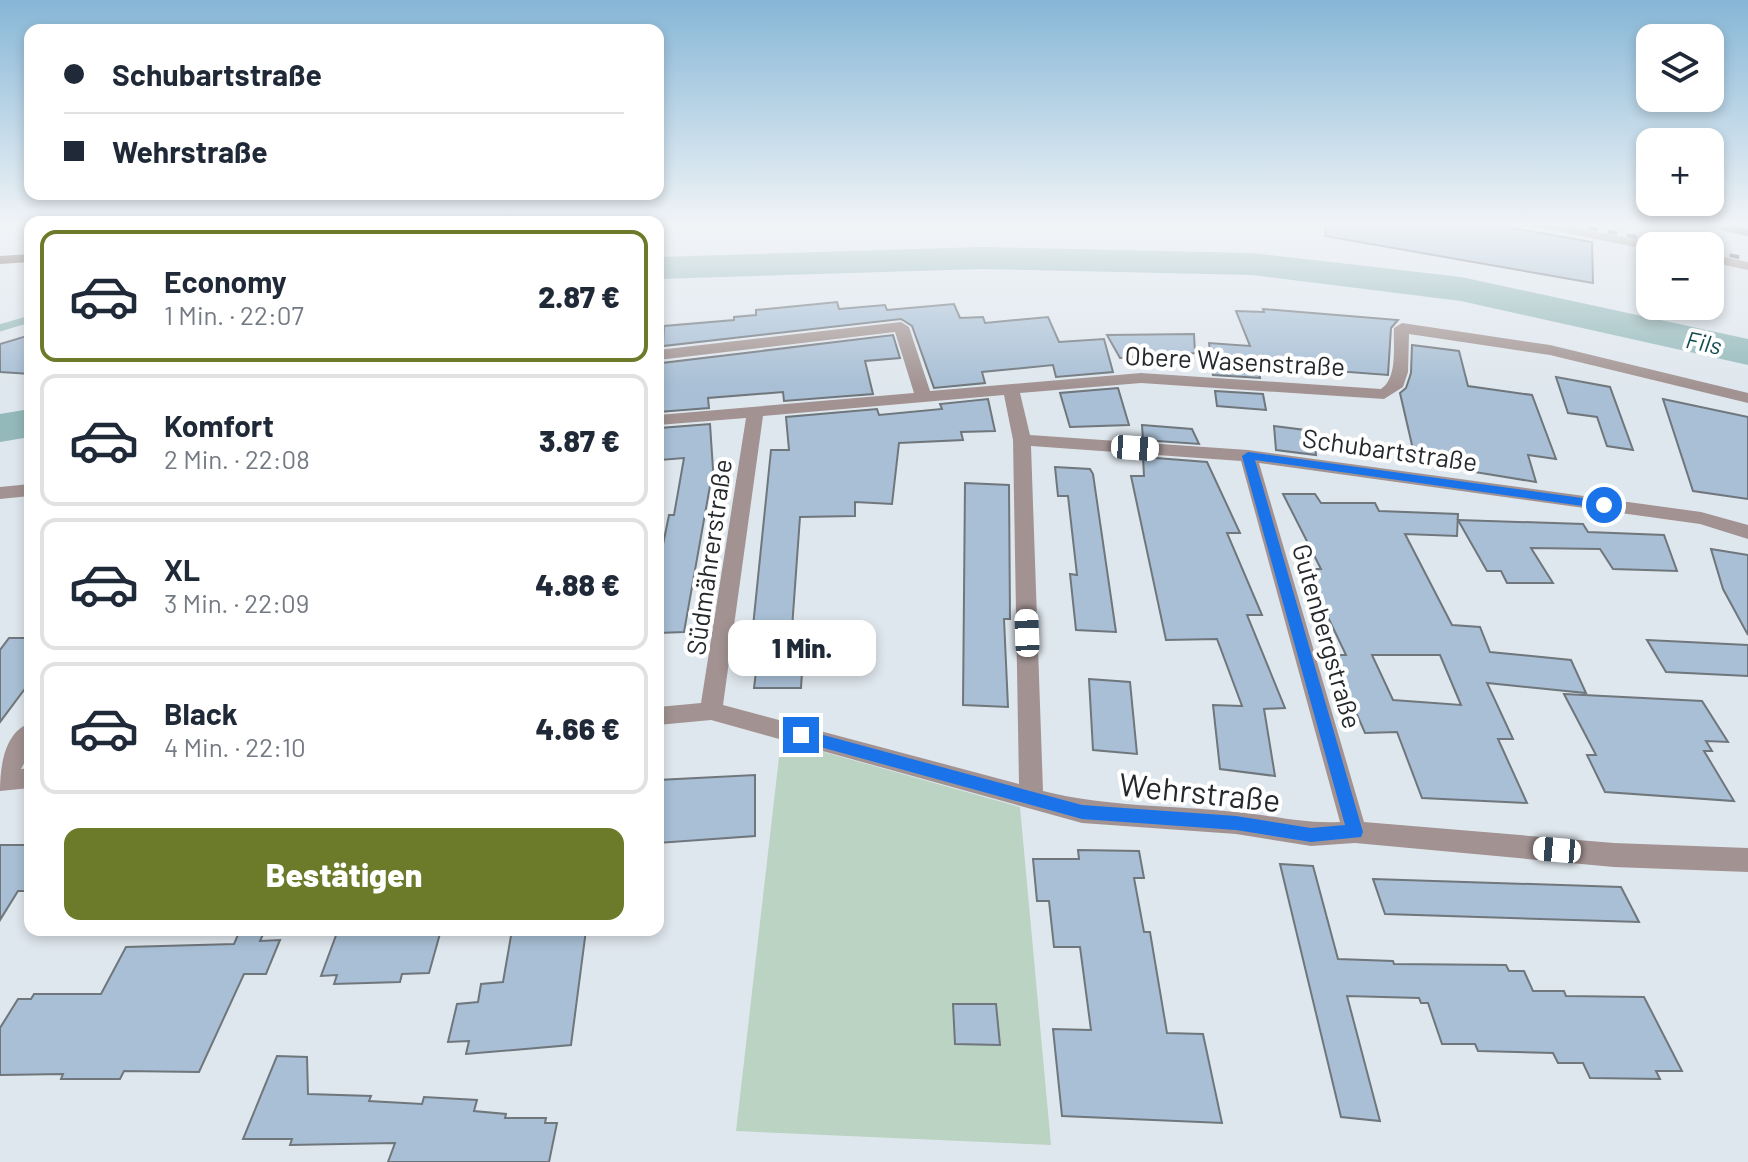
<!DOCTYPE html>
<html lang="de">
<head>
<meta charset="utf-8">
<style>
	:root { --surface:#fff; --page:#f2f2f3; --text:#1f2937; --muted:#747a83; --line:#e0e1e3; --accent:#6b7b2a }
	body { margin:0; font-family:Barlow,sans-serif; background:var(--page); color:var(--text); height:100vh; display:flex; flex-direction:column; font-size:30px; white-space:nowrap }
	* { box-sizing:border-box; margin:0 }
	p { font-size:26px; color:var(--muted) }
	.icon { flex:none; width:44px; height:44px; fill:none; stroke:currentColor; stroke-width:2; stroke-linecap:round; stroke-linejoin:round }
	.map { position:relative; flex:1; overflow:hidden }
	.sheet { position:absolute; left:24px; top:216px; width:640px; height:720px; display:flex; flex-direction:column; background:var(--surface); border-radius:16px; box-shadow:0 4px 12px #0003 }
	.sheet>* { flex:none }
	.banner { position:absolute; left:24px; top:24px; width:640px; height:176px; border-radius:16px; box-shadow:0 4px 12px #0003; display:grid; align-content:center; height:176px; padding:0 40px; background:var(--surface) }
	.tools { position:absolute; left:1636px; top:24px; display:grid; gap:16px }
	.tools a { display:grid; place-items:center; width:88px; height:88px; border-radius:16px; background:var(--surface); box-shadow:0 4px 12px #0003; font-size:40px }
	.end { position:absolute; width:36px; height:36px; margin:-18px; border:10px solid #1a73e8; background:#fff; box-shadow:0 0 0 4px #fff }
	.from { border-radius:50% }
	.bubble { position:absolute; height:56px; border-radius:16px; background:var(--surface); box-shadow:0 4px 12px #0003; font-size:26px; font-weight:800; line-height:56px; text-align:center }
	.car { position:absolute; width:24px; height:48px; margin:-24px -12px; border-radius:10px; box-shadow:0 0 6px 2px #0007; background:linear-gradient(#fff 24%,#345 0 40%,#fff 0 76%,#345 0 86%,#fff 0) }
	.banner b { display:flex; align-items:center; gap:28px; height:76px; font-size:30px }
	.banner b+b { border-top:2px solid var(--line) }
	.banner i { width:20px; height:20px; background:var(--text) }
	ul { padding:14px 0 0; list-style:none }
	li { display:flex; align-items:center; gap:24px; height:132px; margin:0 16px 12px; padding:0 24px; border:4px solid var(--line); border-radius:16px }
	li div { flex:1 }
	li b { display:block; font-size:30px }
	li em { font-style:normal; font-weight:800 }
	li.active { border-color:var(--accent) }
	li>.icon { width:72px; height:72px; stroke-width:1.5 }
	.primary-button { display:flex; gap:16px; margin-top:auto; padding:16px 40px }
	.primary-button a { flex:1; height:92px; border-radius:16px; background:var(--accent); color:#fff; font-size:32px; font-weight:800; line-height:92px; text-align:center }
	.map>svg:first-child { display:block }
	.green { fill:#bbd3c2 }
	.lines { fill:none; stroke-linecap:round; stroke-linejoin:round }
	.stream { stroke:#94b9ba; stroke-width:7 }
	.river { fill:#94b9ba; fill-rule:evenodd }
	.building { fill:#a8bfd5; stroke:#6f767c; stroke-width:2; fill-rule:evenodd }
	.minor { fill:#a29392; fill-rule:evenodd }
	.primary { fill:#6a504f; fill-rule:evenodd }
	.rail { stroke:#53575a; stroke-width:4; stroke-dasharray:10 10; stroke-linecap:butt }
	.route { fill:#1a73e8 }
	.labels { text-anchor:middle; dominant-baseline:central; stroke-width:8; stroke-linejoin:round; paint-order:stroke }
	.far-water-label { font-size:24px; font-style:italic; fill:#144c4e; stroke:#fff }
	.street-label { font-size:26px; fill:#26292b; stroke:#fff }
	.near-street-label { font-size:32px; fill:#26292b; stroke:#fff }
</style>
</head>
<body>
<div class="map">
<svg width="1748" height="1162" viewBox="0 0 1748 1162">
	<rect width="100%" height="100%" fill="#dfe7ee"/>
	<path class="green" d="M 781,740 L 1020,807 L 1051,1145 L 736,1131 Z"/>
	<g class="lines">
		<path class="stream" d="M 0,328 L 30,319"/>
		<g class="river">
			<path d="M 981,247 L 1253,253 L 1461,277 L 1748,339 L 1748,365 L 1461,301 L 1253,275 L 981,269 L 658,279 L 658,257 Z"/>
			<path d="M 30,409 L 30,437 L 0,442 L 0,414 Z"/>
		</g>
	</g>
	<g class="building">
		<path d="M 1326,224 L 1489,224 L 1592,242 L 1593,283 L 1325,236 Z"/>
		<path d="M 837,302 L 839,309 L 885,305 L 887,310 L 954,304 L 960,318 L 983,317 L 985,323 L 1048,317 L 1059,342 L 1104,339 L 1113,372 L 1056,377 L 1053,365 L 982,372 L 985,383 L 934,388 L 912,326 L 901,319 L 663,346 L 664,326 L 734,320 L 734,317 L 756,315 L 756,310 Z"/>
		<path d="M 1263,309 L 1398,320 L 1391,328 L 1388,375 L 1257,365 L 1260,378 L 1213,375 L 1209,343 L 1250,346 L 1236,311 L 1264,312 Z"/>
		<path d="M 1194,334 L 1195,353 L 1120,358 L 1107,335 Z"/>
		<path d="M 30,335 L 30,374 L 0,372 L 0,344 Z"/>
		<path d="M 893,335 L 900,358 L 865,361 L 873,394 L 784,401 L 783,392 L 708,398 L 709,408 L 659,412 L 662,363 Z"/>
		<path d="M 1412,345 L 1459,351 L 1468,386 L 1532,395 L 1556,459 L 1528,455 L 1536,482 L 1456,469 L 1455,463 L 1415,458 L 1400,393 L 1406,388 L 1411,373 Z"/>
		<path d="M 1556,377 L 1610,387 L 1633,450 L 1607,446 L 1597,417 L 1568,413 Z"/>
		<path d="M 1118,388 L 1129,425 L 1070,427 L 1060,393 Z"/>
		<path d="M 1215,391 L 1263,394 L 1266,410 L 1217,406 Z"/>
		<path d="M 988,399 L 995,431 L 961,432 L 963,440 L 899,443 L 892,504 L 855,502 L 855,516 L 800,517 L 790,656 L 803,656 L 801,688 L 754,688 L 758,656 L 750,656 L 771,450 L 789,450 L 786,417 L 877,409 L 879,415 L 942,409 L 940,404 Z"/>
		<path d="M 1663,399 L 1748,417 L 1748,499 L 1693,491 Z"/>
		<path d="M 710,424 L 713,469 L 684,632 L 658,633 L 658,569 L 669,515 L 674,515 L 684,458 L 660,460 L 660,428 Z"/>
		<path d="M 1142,425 L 1192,429 L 1199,444 L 1143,440 Z"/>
		<path d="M 1274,426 L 1313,431 L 1316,455 L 1276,450 Z"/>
		<path d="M 1143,457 L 1207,462 L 1240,533 L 1227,533 L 1262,615 L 1247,615 L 1285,708 L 1264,709 L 1275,776 L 1220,769 L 1213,705 L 1242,706 L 1217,639 L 1166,640 L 1131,476 L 1144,476 Z"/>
		<path d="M 1055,467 L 1090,469 L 1093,474 L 1116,632 L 1076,630 L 1070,574 L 1077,575 L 1068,496 L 1058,496 Z"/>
		<path d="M 965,483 L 1009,485 L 1010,619 L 1004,619 L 1008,707 L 963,705 Z"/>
		<path d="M 1283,494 L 1315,494 L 1321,503 L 1375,503 L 1379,511 L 1458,514 L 1457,536 L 1405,534 L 1452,625 L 1480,627 L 1490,652 L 1571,660 L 1586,693 L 1487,683 L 1513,739 L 1498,739 L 1527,803 L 1422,798 L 1397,732 L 1365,733 L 1331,655 L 1346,655 L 1305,569 L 1321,569 ZM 1372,655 L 1440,655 L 1461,705 L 1393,700 Z"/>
		<path d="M 1458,520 L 1583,524 L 1588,532 L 1664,535 L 1677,571 L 1613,569 L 1600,549 L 1531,548 L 1553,583 L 1507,583 L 1501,571 L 1487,571 Z"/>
		<path d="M 1711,549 L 1748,555 L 1748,635 L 1723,589 Z"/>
		<path d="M 9,638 L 30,638 L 30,682 L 0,722 L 0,650 Z"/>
		<path d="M 1647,640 L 1748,645 L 1748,676 L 1666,672 Z"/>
		<path d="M 1089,679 L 1130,682 L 1137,754 L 1093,750 Z"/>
		<path d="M 1564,694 L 1702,701 L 1728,742 L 1706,741 L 1712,751 L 1704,751 L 1734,801 L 1605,792 L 1587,755 L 1596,755 Z"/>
		<path d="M 755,775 L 755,836 L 658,843 L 658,780 Z"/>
		<path d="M 0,845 L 30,845 L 30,891 L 18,891 L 0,920 Z"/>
		<path d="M 1078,850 L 1139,851 L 1144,878 L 1134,878 L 1144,932 L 1150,932 L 1167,1033 L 1203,1034 L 1222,1123 L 1062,1116 L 1053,1029 L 1091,1030 L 1080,947 L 1054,947 L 1049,901 L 1037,901 L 1033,859 L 1079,859 Z"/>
		<path d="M 1280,864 L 1313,866 L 1338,959 L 1393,961 L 1394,964 L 1506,965 L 1509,971 L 1524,971 L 1533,991 L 1564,991 L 1566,996 L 1644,997 L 1682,1071 L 1656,1071 L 1660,1079 L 1590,1078 L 1583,1063 L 1558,1063 L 1553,1053 L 1478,1051 L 1475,1044 L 1442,1044 L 1428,1003 L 1421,1003 L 1419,998 L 1347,996 L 1380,1121 L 1341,1117 Z"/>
		<path d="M 1373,879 L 1621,887 L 1639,922 L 1385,914 Z"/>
		<path d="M 240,930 L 265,930 L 260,941 L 280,940 L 266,974 L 244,974 L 199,1072 L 124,1071 L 120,1079 L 61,1079 L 63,1074 L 0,1075 L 0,1028 L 18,999 L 31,999 L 34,994 L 101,994 L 126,947 L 234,944 Z"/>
		<path d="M 338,930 L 441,930 L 429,973 L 402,974 L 400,982 L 334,984 L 337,975 L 321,976 Z"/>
		<path d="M 512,930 L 586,930 L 571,1045 L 466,1054 L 469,1041 L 448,1042 L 457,1004 L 478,1002 L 481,984 L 503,982 Z"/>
		<path d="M 953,1004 L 996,1004 L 1000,1045 L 955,1044 Z"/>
		<path d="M 277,1056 L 307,1057 L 308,1094 L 371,1096 L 369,1101 L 422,1104 L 424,1097 L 477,1100 L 474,1111 L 506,1114 L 505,1118 L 546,1118 L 545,1123 L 557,1123 L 549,1162 L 388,1162 L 395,1143 L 290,1145 L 292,1139 L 243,1139 Z"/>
	</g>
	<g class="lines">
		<g class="minor">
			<path d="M 658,224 L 679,224 L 658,230 Z"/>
			<path d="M 1522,224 L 1551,224 L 1650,242 L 1657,246 L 1650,246 L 1650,250 Z"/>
			<path d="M 1710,254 L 1748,262 L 1748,270 L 1710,262 Z"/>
			<path d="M 901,322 L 909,327 L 930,391 L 1141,373 L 1381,389 C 1398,378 1393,346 1394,328 L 1402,323 L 1550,345 L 1748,393 L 1748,403 L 1550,355 L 1409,334 L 1408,372 L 1403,387 L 1384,399 L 1141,383 L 1020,393 L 1030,435 L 1248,450 L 1701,512 L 1748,525 L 1748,539 L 1700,524 L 1259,463 L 1364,822 L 1614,843 L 1748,848 L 1748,872 L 1614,867 L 1355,843 L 1311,846 L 1236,834 L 1082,823 L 711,720 L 658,725 L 658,707 L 701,703 L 746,418 L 658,425 L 658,415 L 914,393 L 895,332 L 658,360 L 658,350 ZM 1004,395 L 1013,440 L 1019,784 L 723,705 L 763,416 ZM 1031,446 L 1241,461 L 1340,822 C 1303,824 1271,815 1235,812 C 1170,805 1106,807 1043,791 Z"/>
			<path d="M 30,484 L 30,496 L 0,499 L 0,487 Z"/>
			<path d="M 30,723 L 30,753 L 21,769 L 30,768 L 30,788 L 0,791 C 0,768 4,732 30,723 Z"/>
		</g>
		<g class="primary">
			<path d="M 1704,224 L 1748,228 L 1748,236 L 1705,227 Z"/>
			<path d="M 30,254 L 30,262 L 0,264 L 0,256 Z"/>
		</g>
		<g class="rail">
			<path d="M 1568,224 L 1684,246"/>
			<path d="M 1673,239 L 1708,246"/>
			<path d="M 1710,251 L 1748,259"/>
		</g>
	</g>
	<linearGradient id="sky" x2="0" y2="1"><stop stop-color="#86b6d6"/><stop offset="0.58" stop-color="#f1f4f7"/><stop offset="1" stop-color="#f1f4f7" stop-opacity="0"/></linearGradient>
	<rect width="1748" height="387" fill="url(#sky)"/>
	<path class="route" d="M 1248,452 L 1604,501 L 1610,505 L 1604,509 L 1255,460 L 1363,832 L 1361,837 L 1311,842 L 1236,830 L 1082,819 L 795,740 L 795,731 L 801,729 L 1082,805 L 1236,816 L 1311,828 L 1345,825 L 1242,456 Z"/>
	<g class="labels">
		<g class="far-water-label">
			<text transform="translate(1704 342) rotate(12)">Fils</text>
		</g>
		<g class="street-label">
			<text transform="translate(1235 360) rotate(3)">Obere Wasenstraße</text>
			<text transform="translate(1390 449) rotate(8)">Schubartstraße</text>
			<text transform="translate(708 557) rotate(-82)">Südmährerstraße</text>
			<text transform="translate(1328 636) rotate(74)">Gutenbergstraße</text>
		</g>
		<g class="near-street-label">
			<text transform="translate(1200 791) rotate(6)">Wehrstraße</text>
		</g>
	</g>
</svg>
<div class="tools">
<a><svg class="icon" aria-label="layers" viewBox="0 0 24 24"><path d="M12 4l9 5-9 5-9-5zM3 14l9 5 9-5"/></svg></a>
<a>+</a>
<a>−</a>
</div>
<i class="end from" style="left:1604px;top:505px"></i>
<i class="end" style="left:801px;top:735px"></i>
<div class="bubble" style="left:728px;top:620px;width:148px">1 Min.</div>
<i class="car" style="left:1135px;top:448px;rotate:94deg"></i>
<i class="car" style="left:1027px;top:633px;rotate:358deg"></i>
<i class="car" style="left:1557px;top:850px;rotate:275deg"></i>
<div class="banner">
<b><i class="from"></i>Schubartstraße</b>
<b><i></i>Wehrstraße</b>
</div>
<section class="sheet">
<ul>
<li class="active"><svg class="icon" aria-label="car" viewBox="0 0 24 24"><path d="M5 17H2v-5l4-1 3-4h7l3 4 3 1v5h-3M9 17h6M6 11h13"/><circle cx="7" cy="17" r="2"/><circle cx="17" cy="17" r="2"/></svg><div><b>Economy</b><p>1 Min. · 22:07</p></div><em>2.87 €</em></li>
<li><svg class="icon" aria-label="car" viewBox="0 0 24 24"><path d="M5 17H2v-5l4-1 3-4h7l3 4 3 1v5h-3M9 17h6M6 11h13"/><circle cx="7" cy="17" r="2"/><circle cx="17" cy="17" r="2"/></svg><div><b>Komfort</b><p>2 Min. · 22:08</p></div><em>3.87 €</em></li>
<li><svg class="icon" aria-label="car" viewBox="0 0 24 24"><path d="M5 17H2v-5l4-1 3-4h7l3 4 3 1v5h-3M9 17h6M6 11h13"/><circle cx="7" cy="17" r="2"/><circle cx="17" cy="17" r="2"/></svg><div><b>XL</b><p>3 Min. · 22:09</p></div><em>4.88 €</em></li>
<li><svg class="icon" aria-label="car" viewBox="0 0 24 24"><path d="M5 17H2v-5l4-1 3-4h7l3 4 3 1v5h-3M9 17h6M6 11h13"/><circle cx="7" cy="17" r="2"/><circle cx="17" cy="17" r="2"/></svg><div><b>Black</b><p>4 Min. · 22:10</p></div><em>4.66 €</em></li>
</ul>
<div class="primary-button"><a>Bestätigen</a></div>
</section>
</div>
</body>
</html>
